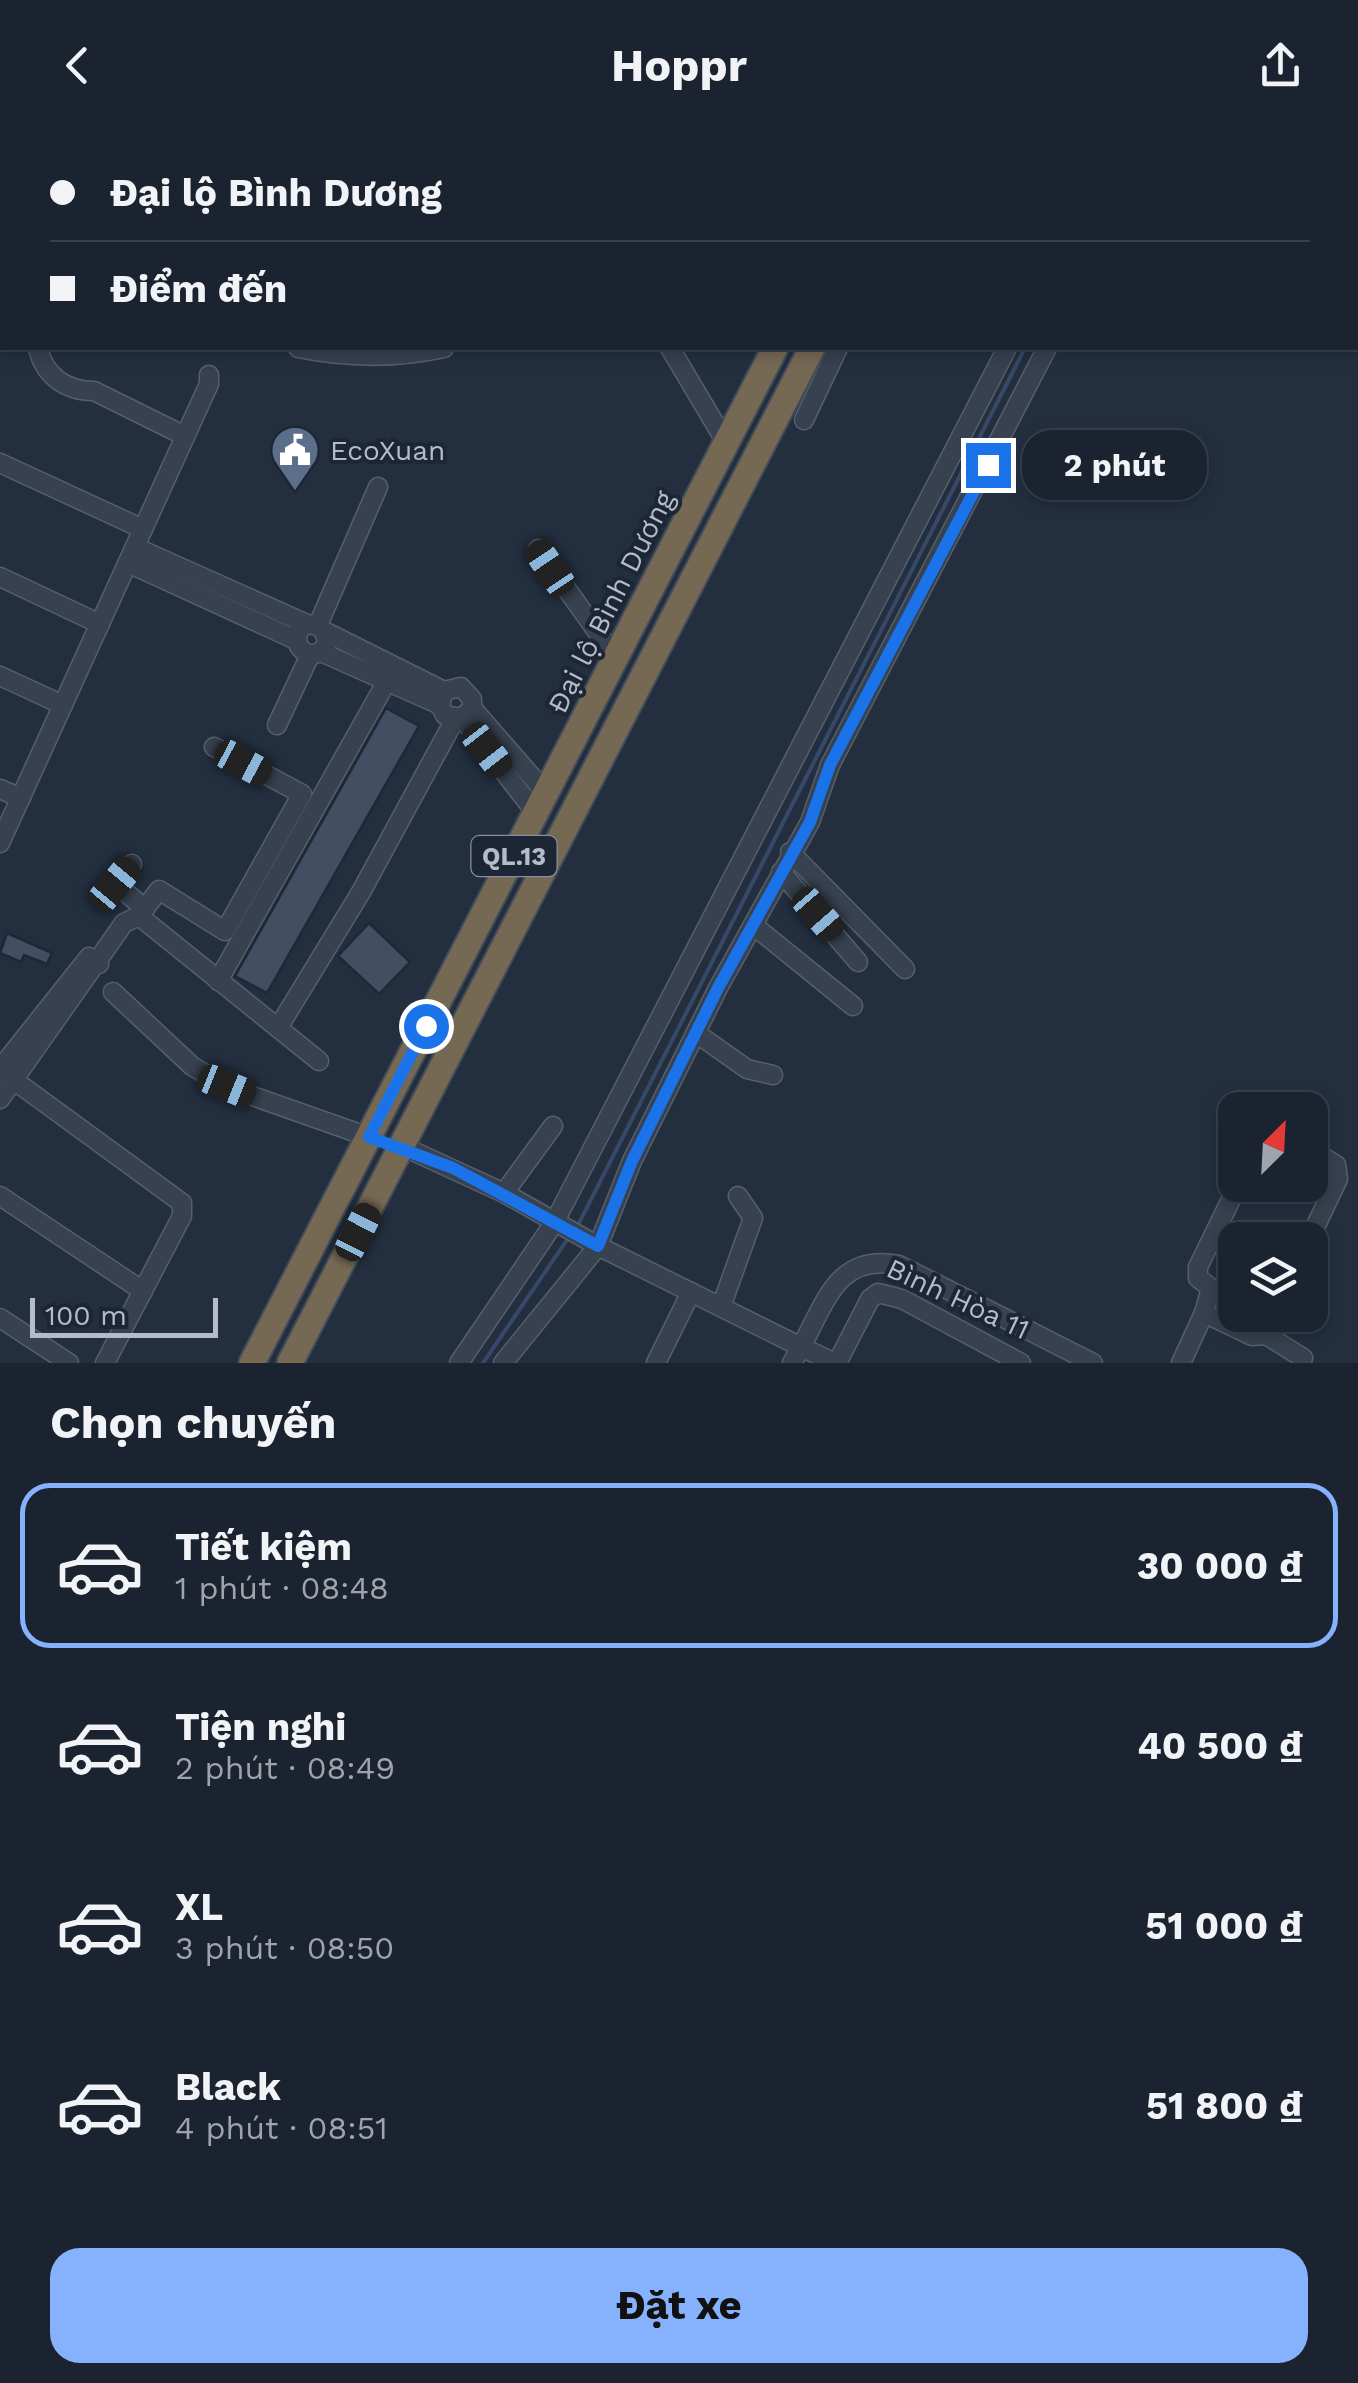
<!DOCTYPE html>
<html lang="vi">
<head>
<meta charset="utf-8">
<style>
	:root { --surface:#1a232f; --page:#272f3b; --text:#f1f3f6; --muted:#9fa4aa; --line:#38404b; --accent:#86b1fc }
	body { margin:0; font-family:"Work Sans",sans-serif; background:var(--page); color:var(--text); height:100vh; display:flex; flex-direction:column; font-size:38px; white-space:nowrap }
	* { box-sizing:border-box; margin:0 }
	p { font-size:32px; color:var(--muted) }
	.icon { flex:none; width:55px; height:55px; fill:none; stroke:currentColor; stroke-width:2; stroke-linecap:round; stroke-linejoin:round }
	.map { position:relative; height:1233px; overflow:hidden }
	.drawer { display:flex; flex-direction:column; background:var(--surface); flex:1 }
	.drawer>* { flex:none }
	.guide { position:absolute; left:0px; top:0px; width:1360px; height:220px; box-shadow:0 5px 15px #0003,0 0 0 2px var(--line); display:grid; align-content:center; height:220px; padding:0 50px; background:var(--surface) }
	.needle { width:65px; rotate:24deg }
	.controls { position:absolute; left:1218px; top:962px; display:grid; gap:20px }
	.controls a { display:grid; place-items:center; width:110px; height:110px; border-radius:20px; background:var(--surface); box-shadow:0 5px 15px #0003,0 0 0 2px var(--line); font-size:50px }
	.scale { position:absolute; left:30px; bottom:25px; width:188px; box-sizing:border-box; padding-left:10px; border:5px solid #b4bcca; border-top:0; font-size:28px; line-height:35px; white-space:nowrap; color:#b4bcca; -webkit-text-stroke:8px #1c2634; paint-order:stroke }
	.end { position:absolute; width:45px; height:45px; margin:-22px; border:12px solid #1a73e8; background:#fff; box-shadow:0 0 0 5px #fff }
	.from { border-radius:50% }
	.bubble { position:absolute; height:70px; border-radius:30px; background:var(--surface); box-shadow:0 5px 15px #0003,0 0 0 2px var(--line); font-size:32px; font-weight:700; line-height:70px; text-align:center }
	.car { position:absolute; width:30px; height:60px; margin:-30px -15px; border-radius:12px; box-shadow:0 0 8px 2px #0007; background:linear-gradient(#222 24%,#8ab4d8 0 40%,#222 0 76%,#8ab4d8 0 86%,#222 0) }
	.guide b { display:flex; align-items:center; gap:35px; height:95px; font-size:38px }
	.guide b+b { border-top:2px solid var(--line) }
	.guide i { width:25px; height:25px; background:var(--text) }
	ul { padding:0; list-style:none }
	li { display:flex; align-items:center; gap:30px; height:165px; margin:0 20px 15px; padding:0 30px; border:5px solid transparent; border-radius:30px }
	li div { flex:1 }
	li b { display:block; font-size:38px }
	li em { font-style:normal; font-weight:700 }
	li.on { border-color:var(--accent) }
	li>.icon { width:90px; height:90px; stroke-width:1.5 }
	h2 { padding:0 50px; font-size:45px; line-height:120px }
	.cta { display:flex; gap:20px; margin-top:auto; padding:20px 50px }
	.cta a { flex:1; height:115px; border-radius:30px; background:var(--accent); color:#111; font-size:40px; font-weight:700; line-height:115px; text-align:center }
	header { display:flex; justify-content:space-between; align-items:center; height:130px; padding:0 50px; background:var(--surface); font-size:45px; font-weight:700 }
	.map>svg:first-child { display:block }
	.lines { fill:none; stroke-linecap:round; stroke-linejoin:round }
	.stream { stroke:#364967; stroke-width:4 }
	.building { fill:#424e62; stroke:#1e2836; stroke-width:2.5 }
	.minor-casing { stroke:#555f6d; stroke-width:21 }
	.highway-casing { stroke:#424c5a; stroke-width:29 }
	.minor { stroke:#37414f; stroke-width:18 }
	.highway { stroke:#766954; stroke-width:25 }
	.route { stroke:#1a73e8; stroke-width:12 }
	.labels { text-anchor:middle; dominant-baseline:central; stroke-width:8; stroke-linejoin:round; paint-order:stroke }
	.shield { fill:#1c2634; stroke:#868f9d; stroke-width:2.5 }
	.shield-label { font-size:25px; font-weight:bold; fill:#b4bcca }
	.poi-label { font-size:28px; fill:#b4bcca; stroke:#1c2634; text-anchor:start }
	.street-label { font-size:28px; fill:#b4bcca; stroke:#1c2634 }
</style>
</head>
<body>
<header><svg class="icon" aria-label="back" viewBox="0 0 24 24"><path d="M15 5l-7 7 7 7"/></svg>Hoppr<svg class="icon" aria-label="share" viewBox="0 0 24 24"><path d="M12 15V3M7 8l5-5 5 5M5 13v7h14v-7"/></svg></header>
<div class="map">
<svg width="1358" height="1233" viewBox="0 0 1358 1233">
	<rect width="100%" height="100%" fill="#232f3f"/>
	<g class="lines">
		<g class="stream">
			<path d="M 1242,2 L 1249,0"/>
			<path d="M 578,1095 L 1025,218"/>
			<path d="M 483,1233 L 569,1107"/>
		</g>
	</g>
	<g class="building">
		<path d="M 386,578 L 419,596 L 267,863 L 235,846 Z"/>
		<path d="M 369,793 L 410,832 L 379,864 L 338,826 Z"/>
		<path d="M 7,803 L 52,823 L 47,834 L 24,825 L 21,832 L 0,823 Z"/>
	</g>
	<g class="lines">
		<g class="minor-casing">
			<g id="minor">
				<path d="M 276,0 L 278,2"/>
				<path d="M 317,0 L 329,2"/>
				<path d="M 89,2 L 89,0"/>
				<path d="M 434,2 L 437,0"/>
				<path d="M 488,2 L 492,0"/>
				<path d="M 548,2 L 552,0"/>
				<path d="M 1198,2 L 1203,0"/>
				<path d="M 1284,2 L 1290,0"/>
				<path d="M 0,125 L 2,127"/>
				<path d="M 0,164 L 2,161"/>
				<path d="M 38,218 C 44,245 65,261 94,261 L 185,306"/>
				<path d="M 298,218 C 348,228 394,229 444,218"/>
				<path d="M 670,218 L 727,314"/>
				<path d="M 804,290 L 838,218"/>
				<path d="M 0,333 L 143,399"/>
				<path d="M 135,417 L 307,494 C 321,495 325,500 327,513 L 321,522 L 310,525 C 298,519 295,513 299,500 L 307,494"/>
				<path d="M 538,419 L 616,528"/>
				<path d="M 128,433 L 296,510"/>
				<path d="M 0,447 L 100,494"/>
				<path d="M 318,495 L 378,357"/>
				<path d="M 326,502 L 444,561 L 461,557 L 472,569 L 472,578 L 462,588 L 445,585 L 440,575 L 444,561"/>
				<path d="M 321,522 L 440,575"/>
				<path d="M 0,546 L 63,575"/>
				<path d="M 472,578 L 546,663"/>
				<path d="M 462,588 L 536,683"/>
				<path d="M 277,595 L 310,525"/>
				<path d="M 0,659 L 21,668"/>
				<path d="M 0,713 L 209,254 L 209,245"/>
				<path d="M 790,722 L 905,839"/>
				<path d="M 132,734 L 115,753 L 145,779"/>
				<path d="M 781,742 L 858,832"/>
				<path d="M 139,786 L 159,760 L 225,801 L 302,664 L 214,617"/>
				<path d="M 753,795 L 853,876"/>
				<path d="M 218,851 L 387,551"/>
				<path d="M 113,862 L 192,936 L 227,957 L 369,1007"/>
				<path d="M 278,898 L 319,931"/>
				<path d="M 696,903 L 747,939 L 773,945"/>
				<path d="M 0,939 L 89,827 L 99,834"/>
				<path d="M 0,940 L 182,1073 L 182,1086 L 105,1233"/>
				<path d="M 0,969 L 124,793 L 139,786 L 278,898 L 361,762 L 455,589"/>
				<path d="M 402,1016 L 504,1063 L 598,1116 L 801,1217 C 826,1172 837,1123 899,1135 L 1093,1233"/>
				<path d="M 1238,1055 L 1198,1137 L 1198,1148 L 1211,1158 L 1204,1183 L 1252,1206 L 1266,1205 L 1274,1185"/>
				<path d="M 504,1063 L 553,996"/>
				<path d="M 0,1066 L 143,1161"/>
				<path d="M 1309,1110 L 1338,1049 L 1336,1035 L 1310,1019"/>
				<path d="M 721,1177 L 753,1088 L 738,1066"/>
				<path d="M 0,1188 L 69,1233"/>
				<path d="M 1266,1205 L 1303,1228"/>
				<path d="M 459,1233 L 554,1093 L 1007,218"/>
				<path d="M 503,1233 L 598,1116 L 632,1031 L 718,858 L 810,692 L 830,635 L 1047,218"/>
				<path d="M 656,1233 L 691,1162"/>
				<path d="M 792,1233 L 801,1217 L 835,1233"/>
				<path d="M 837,1233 L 870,1169 L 878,1163 L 902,1169 L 1021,1233"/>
				<path d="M 1181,1233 L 1204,1183"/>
			</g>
		</g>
		<g class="highway-casing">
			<g id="highway">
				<path d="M 885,2 L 886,0"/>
				<path d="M 922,2 L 924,0"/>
				<path d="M 252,1233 L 775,218"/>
				<path d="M 290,1233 L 812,218"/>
			</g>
		</g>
		<use href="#minor" class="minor"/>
		<use href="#highway" class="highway"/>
	</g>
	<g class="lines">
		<path class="route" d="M 426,896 L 369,1007 L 453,1038 L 598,1116 L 632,1031 L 718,858 L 810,692 L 830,635 L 988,335"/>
	</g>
	<defs>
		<g id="civic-pin" transform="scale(2.5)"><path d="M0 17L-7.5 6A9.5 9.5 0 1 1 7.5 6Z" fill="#5c6f8a" stroke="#1c2634"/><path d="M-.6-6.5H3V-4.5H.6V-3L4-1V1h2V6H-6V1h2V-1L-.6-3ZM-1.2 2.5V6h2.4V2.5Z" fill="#fff"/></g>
	</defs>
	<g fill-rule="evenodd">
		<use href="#civic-pin" x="295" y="320"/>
	</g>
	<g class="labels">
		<rect class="shield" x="471.5" y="706" width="85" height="40" rx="8"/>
		<g class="shield-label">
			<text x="514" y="726">QL.13</text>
		</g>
		<g class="poi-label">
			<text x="330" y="320">EcoXuan</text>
		</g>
		<g class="street-label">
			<text transform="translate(611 472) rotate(-63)">Đại lộ Bình Dương</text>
			<text transform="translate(958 1169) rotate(25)">Bình Hòa 11</text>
		</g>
	</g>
</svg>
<div class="controls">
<a><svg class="needle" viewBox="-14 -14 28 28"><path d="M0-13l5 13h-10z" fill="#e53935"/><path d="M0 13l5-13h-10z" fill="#9fa4aa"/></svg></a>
<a><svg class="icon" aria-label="layers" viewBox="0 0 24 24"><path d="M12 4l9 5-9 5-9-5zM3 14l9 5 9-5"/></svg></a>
</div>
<div class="scale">100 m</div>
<i class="end from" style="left:426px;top:896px"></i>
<i class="end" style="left:988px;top:335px"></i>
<div class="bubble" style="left:1022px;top:300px;width:185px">2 phút</div>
<i class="car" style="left:550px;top:438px;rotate:326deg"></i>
<i class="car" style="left:487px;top:620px;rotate:142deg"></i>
<i class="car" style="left:243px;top:633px;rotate:118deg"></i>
<i class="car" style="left:115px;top:754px;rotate:40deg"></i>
<i class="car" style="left:818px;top:784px;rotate:139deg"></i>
<i class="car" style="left:227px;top:956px;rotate:112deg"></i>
<i class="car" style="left:358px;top:1102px;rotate:27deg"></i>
<div class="guide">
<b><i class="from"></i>Đại lộ Bình Dương</b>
<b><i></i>Điểm đến</b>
</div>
</div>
<section class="drawer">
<h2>Chọn chuyến</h2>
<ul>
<li class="on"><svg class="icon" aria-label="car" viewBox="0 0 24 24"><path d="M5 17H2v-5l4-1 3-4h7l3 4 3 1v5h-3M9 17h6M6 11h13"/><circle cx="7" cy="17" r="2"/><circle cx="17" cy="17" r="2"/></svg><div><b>Tiết kiệm</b><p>1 phút · 08:48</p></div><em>30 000 ₫</em></li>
<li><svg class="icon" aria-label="car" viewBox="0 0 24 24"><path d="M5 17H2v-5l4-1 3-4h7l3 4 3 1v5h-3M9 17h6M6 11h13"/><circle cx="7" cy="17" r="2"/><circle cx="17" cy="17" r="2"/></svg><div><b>Tiện nghi</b><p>2 phút · 08:49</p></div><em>40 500 ₫</em></li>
<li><svg class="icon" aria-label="car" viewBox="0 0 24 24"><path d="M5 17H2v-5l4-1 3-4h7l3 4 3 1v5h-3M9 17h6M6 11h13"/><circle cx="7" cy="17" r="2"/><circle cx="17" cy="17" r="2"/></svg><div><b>XL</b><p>3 phút · 08:50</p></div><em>51 000 ₫</em></li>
<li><svg class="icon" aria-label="car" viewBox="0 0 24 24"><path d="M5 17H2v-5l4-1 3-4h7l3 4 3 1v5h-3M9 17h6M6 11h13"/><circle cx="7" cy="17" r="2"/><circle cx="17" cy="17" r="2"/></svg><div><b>Black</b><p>4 phút · 08:51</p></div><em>51 800 ₫</em></li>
</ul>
<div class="cta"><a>Đặt xe</a></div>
</section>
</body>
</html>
